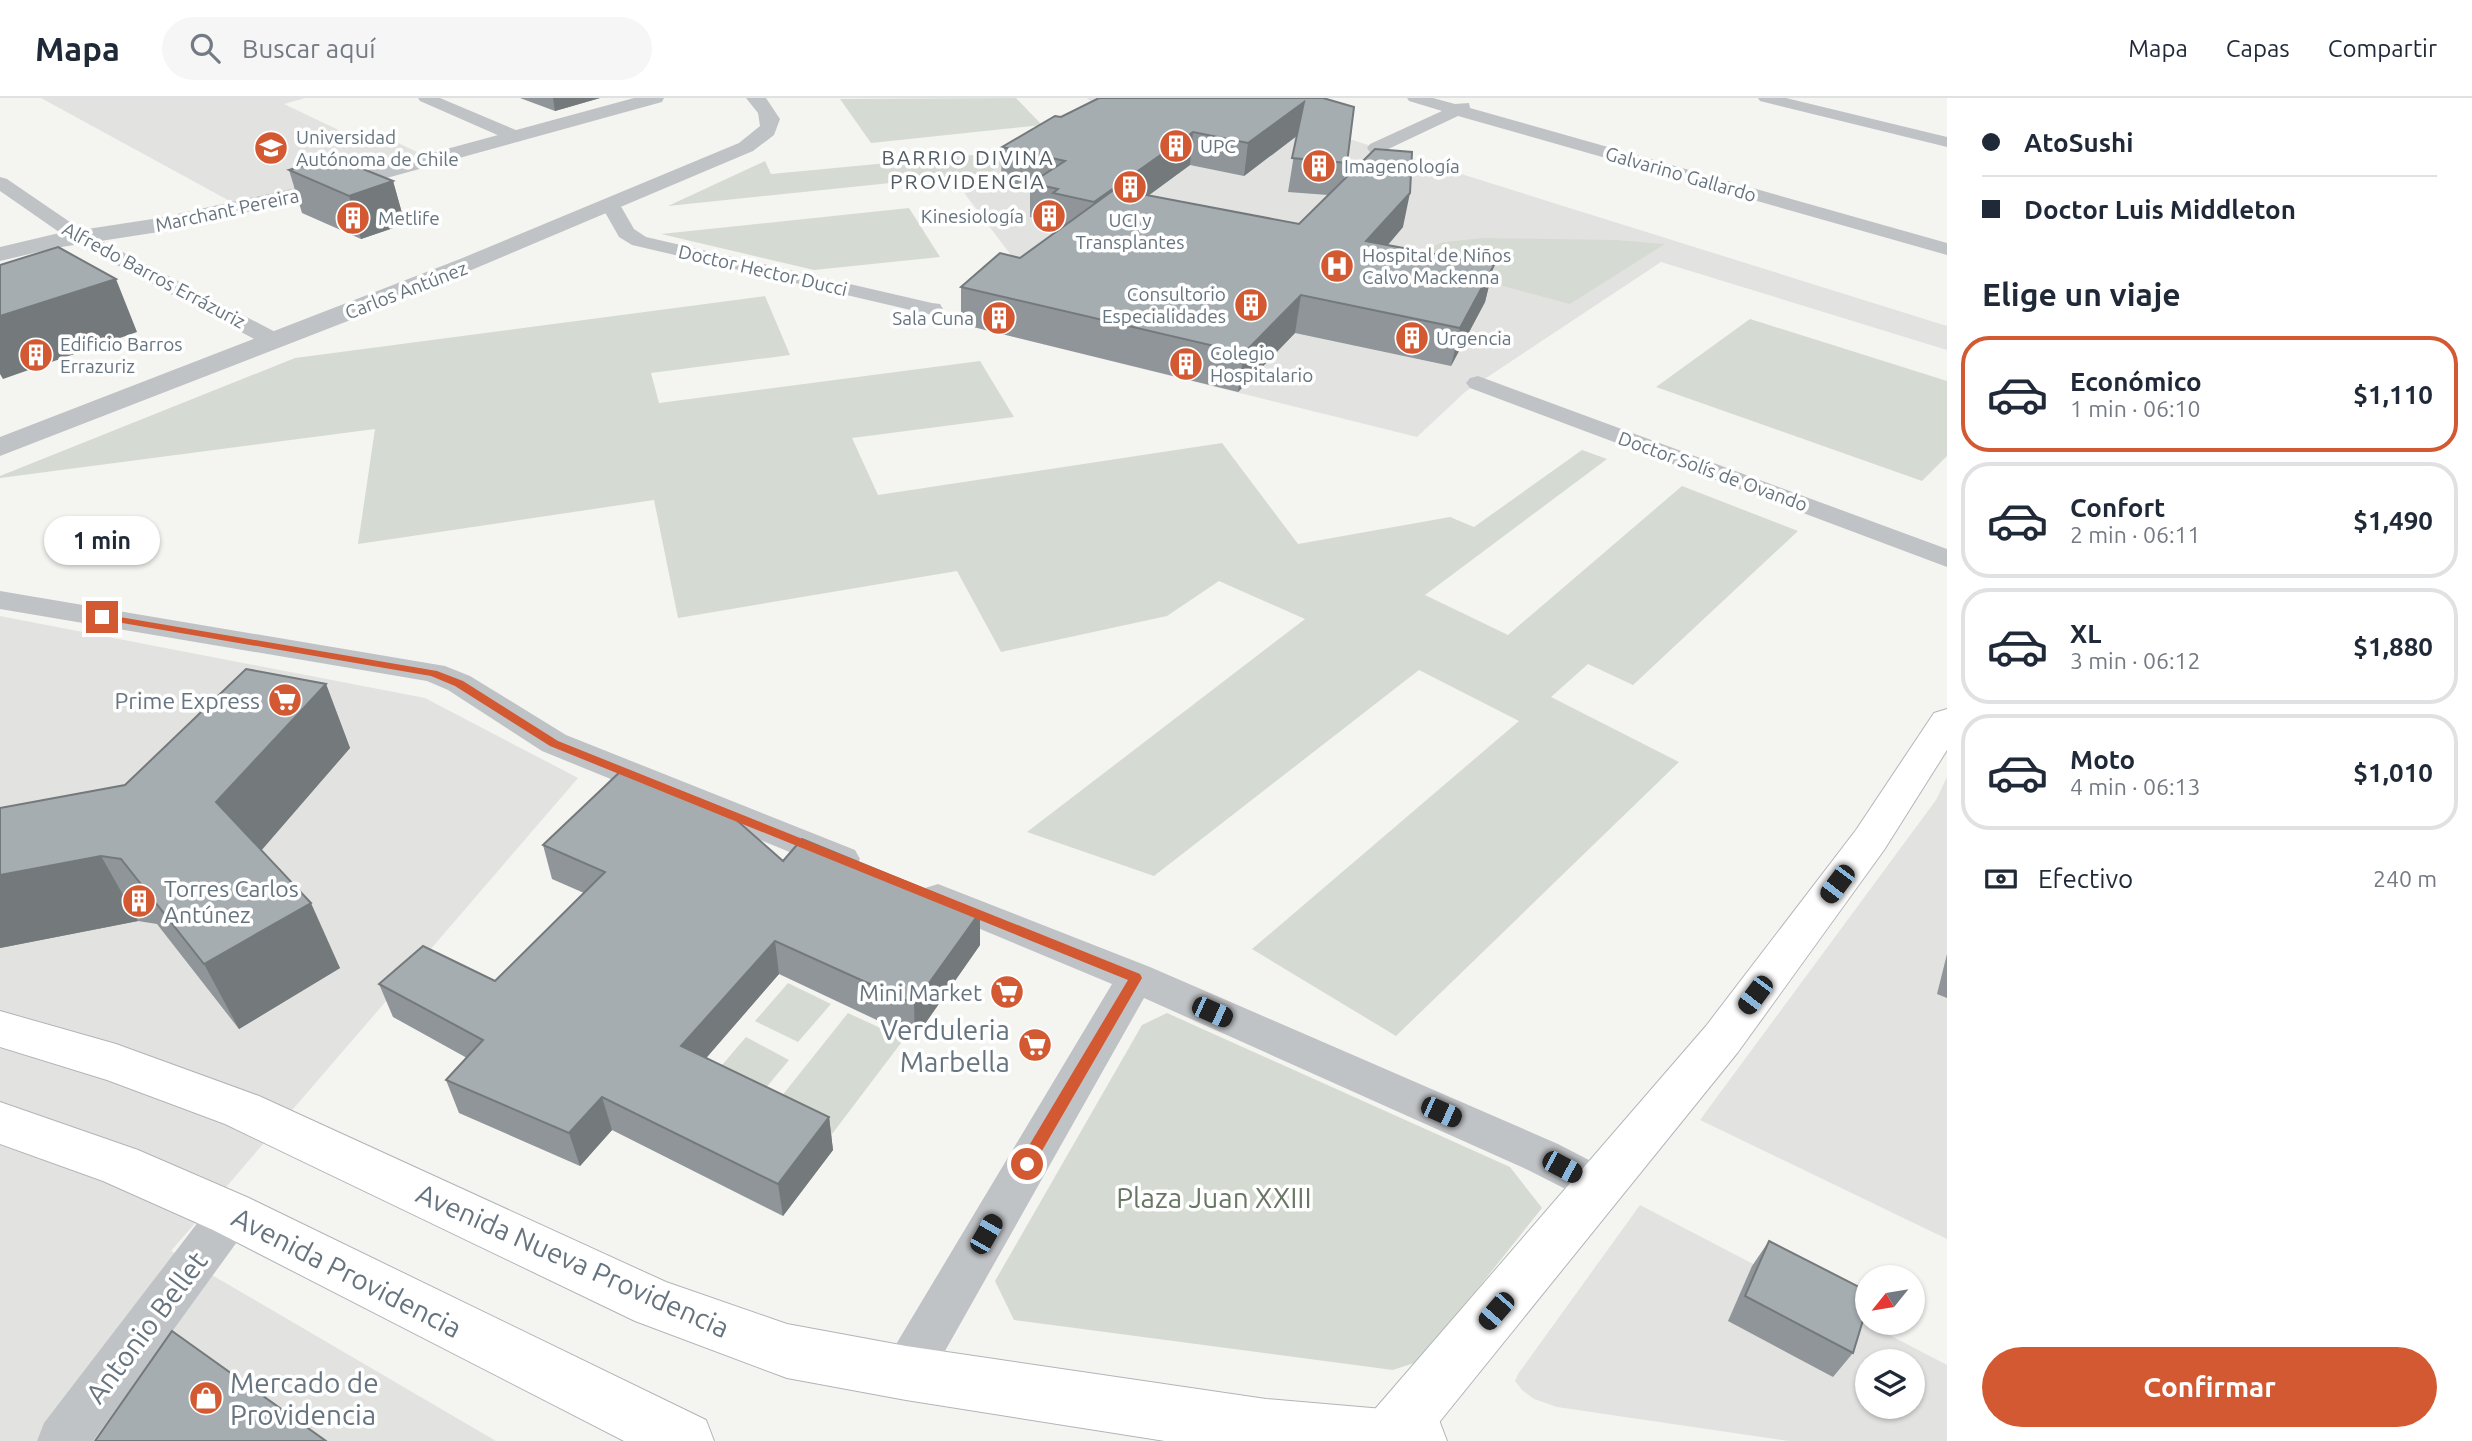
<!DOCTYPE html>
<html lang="es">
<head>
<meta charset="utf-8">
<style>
	:root { --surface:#fff; --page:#f6f6f7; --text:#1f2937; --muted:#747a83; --line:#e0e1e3; --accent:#d35932 }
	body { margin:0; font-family:Ubuntu,sans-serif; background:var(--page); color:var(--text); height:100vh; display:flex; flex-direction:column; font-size:26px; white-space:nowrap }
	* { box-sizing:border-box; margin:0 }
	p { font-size:23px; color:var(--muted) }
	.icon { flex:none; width:38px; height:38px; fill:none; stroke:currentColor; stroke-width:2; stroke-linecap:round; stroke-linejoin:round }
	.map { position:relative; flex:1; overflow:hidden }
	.details { display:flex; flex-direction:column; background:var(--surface); width:525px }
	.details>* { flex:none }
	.top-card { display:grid; align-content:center; height:154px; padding:0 35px; background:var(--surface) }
	.needle { width:46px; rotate:240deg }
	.tools { position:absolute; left:1855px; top:1167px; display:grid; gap:14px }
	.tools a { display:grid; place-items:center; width:70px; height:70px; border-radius:50%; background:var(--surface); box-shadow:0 2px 5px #0004; font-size:35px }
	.end { position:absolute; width:32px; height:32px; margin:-16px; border:9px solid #d35932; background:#fff; box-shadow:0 0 0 4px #fff }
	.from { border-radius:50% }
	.bubble { position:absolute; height:49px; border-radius:24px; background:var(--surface); box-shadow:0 2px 5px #0004; font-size:23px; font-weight:700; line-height:49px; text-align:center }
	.car { position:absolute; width:21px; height:42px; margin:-21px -10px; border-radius:9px; box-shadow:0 0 5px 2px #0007; background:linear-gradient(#222 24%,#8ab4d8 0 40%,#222 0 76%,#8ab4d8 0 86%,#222 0) }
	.top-card b { display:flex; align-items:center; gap:24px; height:66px; font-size:26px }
	.top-card b+b { border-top:2px solid var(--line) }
	.top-card i { width:18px; height:18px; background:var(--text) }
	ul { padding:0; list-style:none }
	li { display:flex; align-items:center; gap:21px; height:116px; margin:0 14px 10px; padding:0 21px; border:4px solid var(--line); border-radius:28px }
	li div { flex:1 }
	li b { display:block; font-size:26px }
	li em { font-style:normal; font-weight:700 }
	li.current { border-color:var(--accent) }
	li>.icon { width:63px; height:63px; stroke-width:1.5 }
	h2 { padding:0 35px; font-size:32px; line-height:84px }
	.pay { display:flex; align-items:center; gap:18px; height:77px; padding:0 35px; font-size:26px }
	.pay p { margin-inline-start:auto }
	.cta { display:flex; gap:14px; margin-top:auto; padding:14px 35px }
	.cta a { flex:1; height:80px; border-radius:42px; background:var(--accent); color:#fff; font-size:28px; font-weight:700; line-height:80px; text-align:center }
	header { display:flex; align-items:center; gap:42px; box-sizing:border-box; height:98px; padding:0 35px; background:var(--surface); border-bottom:2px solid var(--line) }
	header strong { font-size:33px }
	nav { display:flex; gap:38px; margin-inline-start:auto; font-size:24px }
	.search { width:490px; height:63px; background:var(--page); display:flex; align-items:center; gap:18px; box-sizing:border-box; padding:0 24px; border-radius:38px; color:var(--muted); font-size:26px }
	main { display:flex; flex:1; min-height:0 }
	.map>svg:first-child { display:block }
	.built { fill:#e2e3e1; fill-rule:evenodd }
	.green { fill:#d5dbd2 }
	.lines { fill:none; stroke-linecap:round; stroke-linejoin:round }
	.secondary-casing { stroke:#b2b7ba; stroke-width:2 }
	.primary-casing { stroke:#b1b5b8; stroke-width:2 }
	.minor { fill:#c0c3c6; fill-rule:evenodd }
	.tertiary { fill:#c0c3c6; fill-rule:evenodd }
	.secondary { fill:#fff; fill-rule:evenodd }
	.primary { fill:#fff; fill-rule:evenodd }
	.wall { fill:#8f9598; fill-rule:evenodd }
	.shaded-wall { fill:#74797c }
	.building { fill:#a6adb1; stroke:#74797c; stroke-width:2 }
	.route { fill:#d35932 }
	.labels { text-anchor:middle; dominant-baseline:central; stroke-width:7; stroke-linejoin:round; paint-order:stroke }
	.far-poi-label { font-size:19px; fill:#66747f; stroke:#fff; text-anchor:start }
	.far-street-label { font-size:19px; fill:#66747f; stroke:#fff }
	.far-neighbourhood-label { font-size:21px; letter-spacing:2px; fill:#535d65; stroke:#fff }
	.poi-label { font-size:23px; fill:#66747f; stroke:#fff; text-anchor:end }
	.near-poi-label { font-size:28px; fill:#66747f; stroke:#fff; text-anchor:end }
	.near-park-label { font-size:28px; fill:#687764; stroke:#fff }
	.near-street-label { font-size:28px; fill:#66747f; stroke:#fff }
</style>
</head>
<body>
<header>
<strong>Mapa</strong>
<div class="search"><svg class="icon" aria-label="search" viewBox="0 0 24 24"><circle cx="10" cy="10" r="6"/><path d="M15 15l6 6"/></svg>Buscar aquí</div>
<nav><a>Mapa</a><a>Capas</a><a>Compartir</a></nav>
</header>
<main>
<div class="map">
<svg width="1947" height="1343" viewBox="0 0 1947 1343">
	<rect width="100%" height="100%" fill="#f4f4f1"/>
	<g class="built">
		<path d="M 41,0 L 305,0 L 284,6 L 347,36 L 381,37 L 428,59 L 237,107 Z"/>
		<path d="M 1087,0 L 1218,0 L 1947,228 L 1947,252 L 1661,164 L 1465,294 L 1417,339 L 970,228 L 1022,172 L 959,88 L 1106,17 Z"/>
		<path d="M 0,518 L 425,600 L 578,680 L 171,1153 L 496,1343 L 0,1343 Z"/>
		<path d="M 1947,679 L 1947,1141 L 1700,1022 L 1936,702 Z"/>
		<path d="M 1640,1107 L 1947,1267 L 1947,1343 L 1789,1343 L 1557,1309 L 1534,1301 L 1522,1292 L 1515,1283 L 1518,1276 ZM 1867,1264 L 1913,1264 L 1913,1309 L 1867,1309 Z"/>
	</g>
	<g class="green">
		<path d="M 1016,0 L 1042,27 L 871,45 L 840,1 Z"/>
		<path d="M 1038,51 L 987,75 L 668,108 L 765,63 L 771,76 Z"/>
		<path d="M 909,110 L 940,159 L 814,172 L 661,136 Z"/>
		<path d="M 1483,140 L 1616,142 L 1665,146 L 1570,206 L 1451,174 L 1424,159 L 1425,151 L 1444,144 Z"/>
		<path d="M 765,198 L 790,257 L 651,275 L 659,305 L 980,263 L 1014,319 L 852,340 L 878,397 L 1222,345 L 1298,446 L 1450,419 L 1474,429 L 1582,352 L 1607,361 L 1425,497 L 1508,537 L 1682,388 L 1798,433 L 1633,587 L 1588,566 L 1551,599 L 1679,664 L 1396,938 L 1252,851 L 1519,623 L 1419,572 L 1154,778 L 1027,734 L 1305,521 L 1219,483 L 1167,518 L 1001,554 L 957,473 L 678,520 L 654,402 L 358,446 L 375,331 L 0,380 L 0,378 L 295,260 Z"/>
		<path d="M 1750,221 L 1947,283 L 1947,358 L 1922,383 L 1656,289 Z"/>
		<path d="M 788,885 L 831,906 L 798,944 L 755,923 Z"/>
		<path d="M 848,915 L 904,941 L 826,1044 L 769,1014 Z"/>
		<path d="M 1167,915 L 1510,1069 L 1542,1110 L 1420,1263 L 1393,1272 L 1014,1222 L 995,1183 L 1142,927 Z"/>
		<path d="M 746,939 L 789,962 L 755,1003 L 711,980 Z"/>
	</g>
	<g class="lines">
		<g class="secondary-casing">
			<path id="secondary" d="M 1947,611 L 1947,652 L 1884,752 L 1738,954 L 1424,1343 L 1362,1343 L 1369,1318 L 1706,928 L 1856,732 L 1934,615 Z"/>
		</g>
		<g class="primary-casing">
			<g id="primary">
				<path d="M 0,913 L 116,946 L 259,998 L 666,1184 L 787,1226 L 906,1248 L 1266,1301 L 1418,1314 L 1439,1322 L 1447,1343 L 1165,1343 L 906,1302 L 787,1280 L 635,1223 L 225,1026 L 107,982 L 0,949 Z"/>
				<path d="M 0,1004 L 138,1052 L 249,1100 L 706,1322 L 714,1343 L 624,1343 L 213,1132 L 103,1083 L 0,1046 Z"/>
			</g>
		</g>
		<g class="minor">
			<path d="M 418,0 L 440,0 L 523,35 L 526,39 L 517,44 L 511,43 L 420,3 Z"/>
			<path d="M 1407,0 L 1433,0 L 1455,6 L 1469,5 L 1470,10 L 1947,145 L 1947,157 L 1458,18 L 1382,54 L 1370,54 L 1367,50 L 1370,46 L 1442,13 L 1409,3 Z"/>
			<path d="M 1758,0 L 1786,0 L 1947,39 L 1947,49 L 1760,3 Z"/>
			<path d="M 0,79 L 7,81 L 86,135 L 283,238 L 286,243 L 283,248 L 267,248 L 72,143 L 0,93 Z"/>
			<path d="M 612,103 L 619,105 L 634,131 L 646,139 L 932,205 L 940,206 L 943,211 L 940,216 L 932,217 L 632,147 L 619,139 L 602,109 Z"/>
			<path d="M 1478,278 L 1947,451 L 1947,469 L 1470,290 L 1466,285 L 1470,280 Z"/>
			<path d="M 0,493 L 445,568 L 470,578 L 566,637 L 855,752 L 860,761 L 855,770 L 842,774 L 829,770 L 542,653 L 448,592 L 427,583 L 0,511 Z"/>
			<path d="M 938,786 L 1150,869 L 1558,1046 L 1614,1075 L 1621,1089 L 1614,1103 L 1599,1108 L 1528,1072 L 1144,900 L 923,1292 L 906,1299 L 889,1292 L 882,1275 L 889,1258 L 1112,886 L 925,808 L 920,799 L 925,790 Z"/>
			<path d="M 231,1096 L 247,1102 L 253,1116 L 247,1130 L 93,1343 L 37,1343 L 44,1325 L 215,1102 Z"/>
		</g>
		<g class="tertiary">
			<path d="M 634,0 L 664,0 L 662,4 L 336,94 L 159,134 L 55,150 L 0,163 L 0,149 L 55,136 L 159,120 L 333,82 Z"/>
			<path d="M 746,0 L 766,0 L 780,21 L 774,37 L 753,53 L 384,209 L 0,358 L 0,339 L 460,161 L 739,45 L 760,28 L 758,15 Z"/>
		</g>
		<use href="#secondary" class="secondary"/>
		<use href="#primary" class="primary"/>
	</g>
	<g class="wall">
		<path d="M 520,0 L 600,0 L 555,13 Z"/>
		<path d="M 1323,0 L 1347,65 L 1344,82 L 1403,129 L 1388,147 L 1494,167 L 1485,204 L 1451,268 L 1295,235 L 1238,294 L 961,226 L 961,189 L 1020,160 L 1059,131 L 1052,129 L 1052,125 L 1030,119 L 1030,89 L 1001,83 L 1002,49 L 1061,19 ZM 1297,38 L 1288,94 L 1328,97 L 1299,126 L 1149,97 L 1190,67 L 1244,78 Z"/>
		<path d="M 289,72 L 393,83 L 405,126 L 361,141 L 302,115 Z"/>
		<path d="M 326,586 L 350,650 L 261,752 L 340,870 L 239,931 L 157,826 L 138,823 L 0,850 L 0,710 L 125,687 Z"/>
		<path d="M 543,747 L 783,763 L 980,814 L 980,847 L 915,940 L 779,876 L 706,960 L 829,1019 L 833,1052 L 783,1118 L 612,1032 L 580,1068 L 459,1015 L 446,982 L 467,960 L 393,919 L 379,886 L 495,883 L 584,795 L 552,781 Z"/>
		<path d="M 1947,856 L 1947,900 L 1937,896 Z"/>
		<path d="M 1769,1143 L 1853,1255 L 1833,1279 L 1728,1223 L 1752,1168 Z"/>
	</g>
	<g class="shaded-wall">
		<path d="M 553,0 L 600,0 L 555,13 Z"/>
		<path d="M 1304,4 L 1299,36 L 1244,78 L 1248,45 Z"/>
		<path d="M 1193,34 L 1190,67 L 1092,139 L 1094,104 Z"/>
		<path d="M 393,83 L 405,126 L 361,141 L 349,98 Z"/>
		<path d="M 1410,95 L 1403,129 L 1360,179 L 1366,143 Z"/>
		<path d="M 1494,167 L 1485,204 L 1451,268 L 1460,230 Z"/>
		<path d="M 116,181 L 137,234 L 3,281 L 0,276 L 0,218 Z"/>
		<path d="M 1301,197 L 1295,235 L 1238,294 L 1244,255 Z"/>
		<path d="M 326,586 L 350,650 L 247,769 L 216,704 Z"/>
		<path d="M 101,758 L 138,823 L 0,850 L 0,777 Z"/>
		<path d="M 311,805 L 340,870 L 239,931 L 204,866 Z"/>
		<path d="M 980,814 L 980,847 L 915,940 L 914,906 Z"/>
		<path d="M 775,843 L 779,876 L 688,981 L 681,948 Z"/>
		<path d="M 602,999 L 612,1032 L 580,1068 L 569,1035 Z"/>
		<path d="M 829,1019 L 833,1052 L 783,1118 L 778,1086 Z"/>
	</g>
	<g class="building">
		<path d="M 1099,0 L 1323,0 L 1354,9 L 1347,65 L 1292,60 L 1304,4 L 1248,45 L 1193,34 L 1094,104 L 1053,95 L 1058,91 L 1031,85 L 1065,63 L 1002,49 L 1055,18 L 1061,19 Z"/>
		<path d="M 1375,51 L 1412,54 L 1410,95 L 1366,143 L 1494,167 L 1460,230 L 1301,197 L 1244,255 L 961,189 L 1000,155 L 1020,160 L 1115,91 L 1299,126 Z"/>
		<path d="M 333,59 L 393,83 L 349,98 L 289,72 Z"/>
		<path d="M 58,149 L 116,181 L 0,218 L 0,167 Z"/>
		<path d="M 246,571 L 326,586 L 216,704 L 311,805 L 204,866 L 121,761 L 101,758 L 0,777 L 0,710 L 125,687 Z"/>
		<path d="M 623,671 L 724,711 L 783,763 L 802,741 L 980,814 L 914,906 L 775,843 L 681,948 L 829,1019 L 778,1086 L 602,999 L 569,1035 L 446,982 L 483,942 L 379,886 L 423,848 L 495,883 L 605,774 L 543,747 Z"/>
		<path d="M 1769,1143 L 1867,1193 L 1867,1209 L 1853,1255 L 1745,1198 Z"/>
		<path d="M 172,1233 L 326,1343 L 95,1343 Z"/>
	</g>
	<path class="route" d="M 102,516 L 437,573 L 463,583 L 558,643 L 1140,876 L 1142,880 L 1032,1070 L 1021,1070 L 1019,1066 L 1021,1061 L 1128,882 L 550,648 L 455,588 L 431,578 L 99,521 L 99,517 Z"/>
	<defs>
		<g id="building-disc" transform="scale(1.75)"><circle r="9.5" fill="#d35932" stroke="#fff"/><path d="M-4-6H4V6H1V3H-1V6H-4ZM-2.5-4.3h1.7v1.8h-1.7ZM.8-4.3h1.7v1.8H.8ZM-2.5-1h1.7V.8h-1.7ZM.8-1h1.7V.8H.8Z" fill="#fff"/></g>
		<g id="university-disc" transform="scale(1.75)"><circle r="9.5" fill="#d35932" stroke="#fff"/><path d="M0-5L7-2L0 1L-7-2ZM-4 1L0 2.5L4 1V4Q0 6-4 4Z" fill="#fff"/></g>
		<g id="hospital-disc" transform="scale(1.75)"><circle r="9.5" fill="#d35932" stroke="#fff"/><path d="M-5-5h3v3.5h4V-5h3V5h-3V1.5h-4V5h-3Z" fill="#fff"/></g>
		<g id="supermarket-disc" transform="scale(1.75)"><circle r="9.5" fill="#d35932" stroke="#fff"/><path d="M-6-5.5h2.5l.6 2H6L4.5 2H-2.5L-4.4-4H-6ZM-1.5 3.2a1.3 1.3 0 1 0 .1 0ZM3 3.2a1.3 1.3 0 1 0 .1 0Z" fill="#fff"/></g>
		<g id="shop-disc" transform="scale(1.75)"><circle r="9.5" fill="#d35932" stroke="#fff"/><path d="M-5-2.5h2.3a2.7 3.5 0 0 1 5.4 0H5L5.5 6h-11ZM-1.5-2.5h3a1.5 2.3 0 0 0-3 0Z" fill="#fff"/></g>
	</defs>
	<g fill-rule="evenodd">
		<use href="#building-disc" x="1176" y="48"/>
		<use href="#university-disc" x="271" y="50"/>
		<use href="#building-disc" x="1319" y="68"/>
		<use href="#building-disc" x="1130" y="89"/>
		<use href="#building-disc" x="1049" y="118"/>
		<use href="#building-disc" x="353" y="120"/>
		<use href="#hospital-disc" x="1337" y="168"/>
		<use href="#building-disc" x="1251" y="207"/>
		<use href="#building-disc" x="999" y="220"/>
		<use href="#building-disc" x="1412" y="240"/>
		<use href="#building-disc" x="36" y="257"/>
		<use href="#building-disc" x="1186" y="266"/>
		<use href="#supermarket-disc" x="285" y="602"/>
		<use href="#building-disc" x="139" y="803"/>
		<use href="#supermarket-disc" x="1007" y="894"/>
		<use href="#supermarket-disc" x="1035" y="947"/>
		<use href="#shop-disc" x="206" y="1300"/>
	</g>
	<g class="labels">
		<g class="far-poi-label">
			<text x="296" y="39">Universidad<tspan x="296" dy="22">Autónoma de Chile</tspan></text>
			<text x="1200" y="48">UPC</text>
			<text x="1344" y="68">Imagenología</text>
			<text x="1024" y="118" text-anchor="end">Kinesiología</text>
			<text x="378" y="120">Metlife</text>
			<text x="1130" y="122" text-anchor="middle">UCI y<tspan x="1130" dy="22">Transplantes</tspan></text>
			<text x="1362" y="157">Hospital de Niños<tspan x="1362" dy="22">Calvo Mackenna</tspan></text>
			<text x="1226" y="196" text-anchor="end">Consultorio<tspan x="1226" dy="22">Especialidades</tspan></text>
			<text x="974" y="220" text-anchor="end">Sala Cuna</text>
			<text x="1436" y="240">Urgencia</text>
			<text x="60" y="246">Edificio Barros<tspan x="60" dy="22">Errazuriz</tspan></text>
			<text x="1210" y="255">Colegio<tspan x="1210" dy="22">Hospitalario</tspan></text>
		</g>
		<g class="far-street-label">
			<text transform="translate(1681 76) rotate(16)">Galvarino Gallardo</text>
			<text transform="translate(227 112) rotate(-12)">Marchant Pereira</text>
			<text transform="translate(763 172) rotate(13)">Doctor Hector Ducci</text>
			<text transform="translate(154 177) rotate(28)">Alfredo Barros Errázuriz</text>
			<text transform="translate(406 192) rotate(-21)">Carlos Antúnez</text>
			<text transform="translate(1713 373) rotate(20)">Doctor Solís de Ovando</text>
		</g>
		<g class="far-neighbourhood-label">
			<text x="968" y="59">BARRIO DIVINA<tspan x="968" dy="24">PROVIDENCIA</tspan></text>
		</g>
		<g class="poi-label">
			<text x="260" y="602">Prime Express</text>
			<text x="164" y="790" text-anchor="start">Torres Carlos<tspan x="164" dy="26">Antúnez</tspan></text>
			<text x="982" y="894">Mini Market</text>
		</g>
		<g class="near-poi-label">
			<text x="1010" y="931">Verduleria<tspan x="1010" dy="32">Marbella</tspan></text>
			<text x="230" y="1284" text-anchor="start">Mercado de<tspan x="230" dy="32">Providencia</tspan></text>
		</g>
		<g class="near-park-label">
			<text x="1214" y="1099">Plaza Juan XXIII</text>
		</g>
		<g class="near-street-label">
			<text transform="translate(573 1162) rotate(24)">Avenida Nueva Providencia</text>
			<text transform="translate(347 1174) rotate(27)">Avenida Providencia</text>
			<text transform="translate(146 1229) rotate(-53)">Antonio Bellet</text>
		</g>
	</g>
</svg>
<div class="tools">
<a><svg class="needle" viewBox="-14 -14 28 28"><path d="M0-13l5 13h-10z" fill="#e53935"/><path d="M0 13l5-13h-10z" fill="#747a83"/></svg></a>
<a><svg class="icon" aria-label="layers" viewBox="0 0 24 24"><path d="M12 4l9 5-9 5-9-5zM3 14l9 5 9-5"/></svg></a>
</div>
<i class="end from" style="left:1027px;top:1066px"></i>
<i class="end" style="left:102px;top:519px"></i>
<div class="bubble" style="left:44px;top:418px;width:116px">1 min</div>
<i class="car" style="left:1837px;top:786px;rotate:217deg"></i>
<i class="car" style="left:1755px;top:897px;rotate:217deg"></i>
<i class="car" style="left:1212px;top:914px;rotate:114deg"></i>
<i class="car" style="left:1441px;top:1014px;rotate:114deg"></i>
<i class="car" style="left:1562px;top:1069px;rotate:118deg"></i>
<i class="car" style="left:986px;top:1136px;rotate:30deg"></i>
<i class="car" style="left:1496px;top:1213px;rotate:221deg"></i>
</div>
<section class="details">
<div class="top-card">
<b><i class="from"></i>AtoSushi</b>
<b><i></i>Doctor Luis Middleton</b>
</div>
<h2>Elige un viaje</h2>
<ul>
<li class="current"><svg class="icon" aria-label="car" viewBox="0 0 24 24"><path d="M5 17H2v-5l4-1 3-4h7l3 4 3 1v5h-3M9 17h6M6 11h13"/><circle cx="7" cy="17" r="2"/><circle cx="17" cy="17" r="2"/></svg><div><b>Económico</b><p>1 min · 06:10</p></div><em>$1,110</em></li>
<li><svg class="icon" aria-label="car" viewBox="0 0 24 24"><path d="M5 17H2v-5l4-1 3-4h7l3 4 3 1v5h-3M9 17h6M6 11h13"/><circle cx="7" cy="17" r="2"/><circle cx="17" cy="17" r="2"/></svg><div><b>Confort</b><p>2 min · 06:11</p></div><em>$1,490</em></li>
<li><svg class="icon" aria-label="car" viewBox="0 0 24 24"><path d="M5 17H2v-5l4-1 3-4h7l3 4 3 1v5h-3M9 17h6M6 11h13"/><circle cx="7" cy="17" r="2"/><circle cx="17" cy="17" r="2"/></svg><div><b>XL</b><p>3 min · 06:12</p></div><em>$1,880</em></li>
<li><svg class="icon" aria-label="car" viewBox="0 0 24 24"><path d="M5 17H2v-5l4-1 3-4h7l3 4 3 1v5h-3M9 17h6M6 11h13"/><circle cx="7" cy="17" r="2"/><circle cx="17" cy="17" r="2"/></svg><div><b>Moto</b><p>4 min · 06:13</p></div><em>$1,010</em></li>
</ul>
<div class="pay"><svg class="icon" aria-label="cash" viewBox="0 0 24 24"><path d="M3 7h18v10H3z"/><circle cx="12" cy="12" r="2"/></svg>Efectivo<p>240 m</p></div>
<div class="cta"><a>Confirmar</a></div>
</section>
</main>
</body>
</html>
